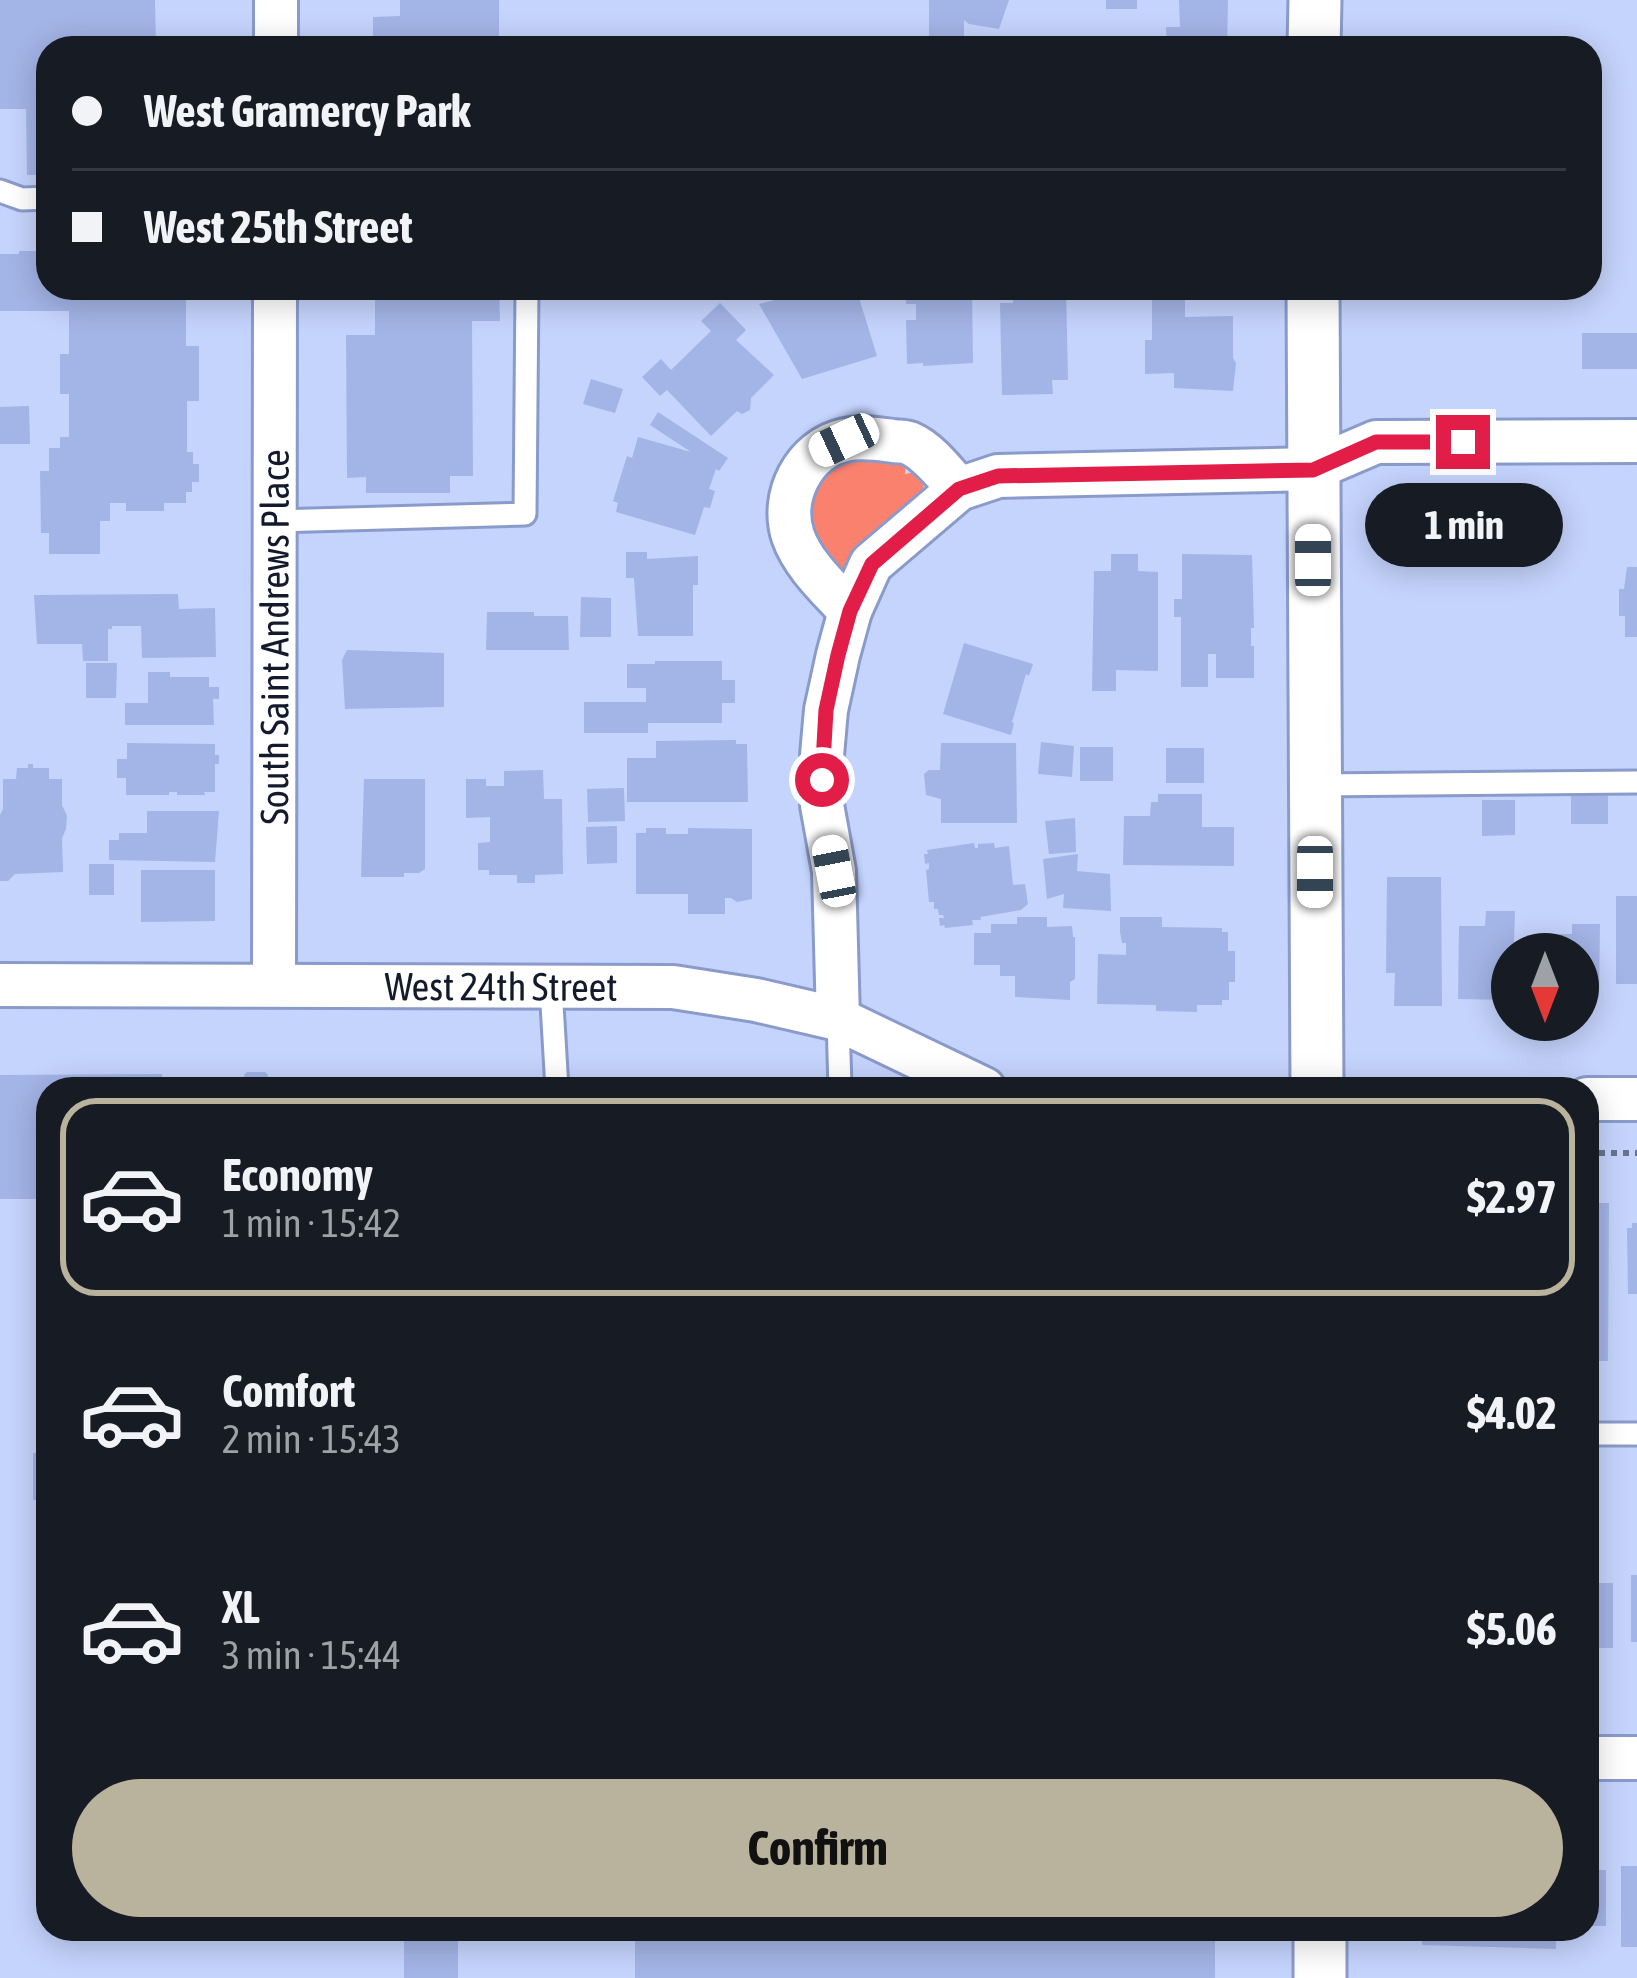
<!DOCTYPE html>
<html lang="en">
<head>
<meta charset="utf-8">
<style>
	:root { --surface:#171b24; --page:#20242c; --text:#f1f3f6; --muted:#9ea1a6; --line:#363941; --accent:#b9b29d }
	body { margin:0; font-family:"Asap Condensed",sans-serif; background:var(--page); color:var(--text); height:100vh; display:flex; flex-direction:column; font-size:45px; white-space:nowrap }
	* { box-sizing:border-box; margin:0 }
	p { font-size:39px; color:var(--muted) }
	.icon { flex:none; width:66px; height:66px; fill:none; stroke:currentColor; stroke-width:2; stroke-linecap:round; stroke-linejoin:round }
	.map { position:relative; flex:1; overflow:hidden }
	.side { position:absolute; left:36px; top:1077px; width:1563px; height:864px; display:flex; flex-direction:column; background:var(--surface); border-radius:36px; box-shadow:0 6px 30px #0003 }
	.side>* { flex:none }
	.banner { position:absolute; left:36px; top:36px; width:1566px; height:264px; border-radius:36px; box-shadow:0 6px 30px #0003; display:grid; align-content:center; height:264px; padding:0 36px; background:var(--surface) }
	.needle { width:78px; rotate:180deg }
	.fabs { position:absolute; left:1491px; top:933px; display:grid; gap:24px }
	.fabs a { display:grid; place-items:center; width:108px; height:108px; border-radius:50%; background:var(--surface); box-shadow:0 6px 30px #0003; font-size:60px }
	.end { position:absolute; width:54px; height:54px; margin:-27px; border:15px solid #e11d48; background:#fff; box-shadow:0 0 0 6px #fff }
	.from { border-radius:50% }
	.bubble { position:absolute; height:84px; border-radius:42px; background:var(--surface); box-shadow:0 6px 30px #0003; font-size:39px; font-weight:700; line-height:84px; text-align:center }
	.car { position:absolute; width:36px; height:72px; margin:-36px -18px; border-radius:15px; box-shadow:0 0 9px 3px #0007; background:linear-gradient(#fff 24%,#345 0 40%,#fff 0 76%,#345 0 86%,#fff 0) }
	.banner b { display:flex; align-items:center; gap:42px; height:114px; font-size:45px }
	.banner b+b { border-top:3px solid var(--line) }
	.banner i { width:30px; height:30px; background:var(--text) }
	ul { padding:21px 0 0; list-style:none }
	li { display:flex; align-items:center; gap:36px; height:198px; margin:0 24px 18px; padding:0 12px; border:6px solid transparent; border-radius:36px }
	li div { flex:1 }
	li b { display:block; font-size:45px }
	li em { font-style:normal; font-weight:700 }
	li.on { border-color:var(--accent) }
	li>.icon { width:108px; height:108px; stroke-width:1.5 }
	.primary-button { display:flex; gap:24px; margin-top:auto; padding:24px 36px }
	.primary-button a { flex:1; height:138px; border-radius:72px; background:var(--accent); color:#111; font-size:48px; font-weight:700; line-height:138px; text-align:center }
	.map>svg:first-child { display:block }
	.green { fill:#fb816f }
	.building { fill:#a3b4e6 }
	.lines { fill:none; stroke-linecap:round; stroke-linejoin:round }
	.service-casing { stroke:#8a9bcb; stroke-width:27 }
	.minor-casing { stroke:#8a9bcb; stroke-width:48 }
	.tertiary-casing { stroke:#8a9bcb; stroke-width:57 }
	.path { stroke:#697390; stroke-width:6; stroke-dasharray:6 6; stroke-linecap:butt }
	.service { stroke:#fff; stroke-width:21 }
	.minor { stroke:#fff; stroke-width:42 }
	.tertiary { stroke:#fff; stroke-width:51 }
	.route { stroke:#e11d48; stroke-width:15 }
	.labels { text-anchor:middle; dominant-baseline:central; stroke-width:10; stroke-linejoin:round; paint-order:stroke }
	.street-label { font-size:39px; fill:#14192c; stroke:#c5d4fd }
</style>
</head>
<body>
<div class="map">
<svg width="1637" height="1978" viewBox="0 0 1637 1978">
	<rect width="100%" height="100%" fill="#c5d4fd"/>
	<path class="green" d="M 832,458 L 903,460 L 906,466 L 905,474 L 915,472 L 924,475 L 923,494 L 851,572 L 837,575 L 825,567 L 803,498 Z"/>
	<g class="building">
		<path d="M 0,0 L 155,0 L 156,48 L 48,48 L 48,175 L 27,175 L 26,109 L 0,109 Z"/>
		<path d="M 400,0 L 499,0 L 499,48 L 373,48 L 373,17 L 400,16 Z"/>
		<path d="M 929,0 L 1009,0 L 999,29 L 969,24 L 964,20 L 964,37 L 954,37 L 954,48 L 929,48 Z"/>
		<rect x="1106" y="0" width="31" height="9"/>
		<path d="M 1179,0 L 1228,0 L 1227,48 L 1167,48 L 1166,27 L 1180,27 Z"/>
		<path d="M 19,251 L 48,251 L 48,288 L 192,288 L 192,295 L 186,295 L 186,346 L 199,346 L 199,401 L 187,401 L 187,452 L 193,452 L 193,464 L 199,464 L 199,482 L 192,482 L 192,492 L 186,492 L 186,503 L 164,503 L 164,511 L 126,511 L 126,503 L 110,503 L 110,521 L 100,521 L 100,554 L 49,554 L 49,533 L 41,533 L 40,471 L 49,471 L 49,448 L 60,448 L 60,437 L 69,437 L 69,394 L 60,394 L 60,354 L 69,354 L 69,311 L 0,311 L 0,254 L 19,254 Z"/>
		<path d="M 375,288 L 499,288 L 500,321 L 472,321 L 473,476 L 450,476 L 450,493 L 366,493 L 366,477 L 347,478 L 346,335 L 375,335 Z"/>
		<path d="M 815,288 L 856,288 L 877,356 L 802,379 L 759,304 L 815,290 Z"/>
		<path d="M 905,288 L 972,288 L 973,363 L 923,366 L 923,363 L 907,364 L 906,320 L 916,320 L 916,304 L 906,304 Z"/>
		<path d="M 1013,288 L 1066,288 L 1068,380 L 1052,380 L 1053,394 L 1002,395 L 1000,303 L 1013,303 Z"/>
		<path d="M 1152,288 L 1185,288 L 1185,317 L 1233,316 L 1233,358 L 1236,363 L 1233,391 L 1174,388 L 1174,373 L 1145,374 L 1145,340 L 1152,340 Z"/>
		<path d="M 720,303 L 746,330 L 736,340 L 774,375 L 751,398 L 750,410 L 742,414 L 737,411 L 711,436 L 667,390 L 660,396 L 642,377 L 661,359 L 671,370 L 711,331 L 701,321 Z"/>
		<rect x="1582" y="333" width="55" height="36"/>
		<path d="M 591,379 L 623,389 L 615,413 L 583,404 Z"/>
		<path d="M 29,406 L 30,444 L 0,444 L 0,407 Z"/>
		<path d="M 658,412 L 728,458 L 719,471 L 716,469 L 709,489 L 715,491 L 710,508 L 704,507 L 695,535 L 616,512 L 618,503 L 613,501 L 627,456 L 632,458 L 638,437 L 691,452 L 650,425 Z"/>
		<path d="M 626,552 L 647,552 L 647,559 L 698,556 L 698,585 L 693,585 L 693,636 L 638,636 L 634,578 L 626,578 Z"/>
		<path d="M 1111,554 L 1138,554 L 1138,571 L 1158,572 L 1158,671 L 1116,670 L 1116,691 L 1092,691 L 1094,571 L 1111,571 Z"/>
		<path d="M 1182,554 L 1252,555 L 1254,628 L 1251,628 L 1251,646 L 1254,646 L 1254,678 L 1216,678 L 1216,654 L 1208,654 L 1208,687 L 1181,687 L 1181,617 L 1174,617 L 1174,599 L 1182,599 Z"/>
		<path d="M 1627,567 L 1637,567 L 1637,637 L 1625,637 L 1625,616 L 1619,616 L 1619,589 L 1624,589 Z"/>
		<path d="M 178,594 L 179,609 L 215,608 L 216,657 L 142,658 L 141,626 L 112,626 L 112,629 L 108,629 L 108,661 L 83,661 L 82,644 L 37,644 L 34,595 Z"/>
		<path d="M 581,597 L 611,598 L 611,637 L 580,637 Z"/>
		<path d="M 487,612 L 534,612 L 534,616 L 568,616 L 569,650 L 486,650 Z"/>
		<path d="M 964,643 L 1033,664 L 1029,676 L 1026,674 L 1012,722 L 1014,723 L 1011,735 L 943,714 Z"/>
		<path d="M 347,650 L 444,653 L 444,707 L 345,709 L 342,660 Z"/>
		<path d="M 655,661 L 722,661 L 722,680 L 735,680 L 735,703 L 722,703 L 722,723 L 648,723 L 648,733 L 584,733 L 584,702 L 646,702 L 646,688 L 627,688 L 627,664 L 655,664 Z"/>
		<path d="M 86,663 L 117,663 L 116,698 L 86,698 Z"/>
		<path d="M 148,672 L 170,672 L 170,677 L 209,677 L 209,687 L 219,687 L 219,699 L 213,699 L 214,725 L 125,725 L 125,703 L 148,703 Z"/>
		<path d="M 736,740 L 736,744 L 747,744 L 748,802 L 627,802 L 627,758 L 656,758 L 656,741 Z"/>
		<path d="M 1041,742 L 1074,746 L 1072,777 L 1038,774 Z"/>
		<path d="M 127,743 L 215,744 L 215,755 L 219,755 L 219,764 L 215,764 L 215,792 L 204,792 L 205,795 L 177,795 L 177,792 L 169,792 L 169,795 L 126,795 L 126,778 L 117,778 L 117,759 L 127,759 Z"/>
		<path d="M 941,743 L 1016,743 L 1017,823 L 941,823 L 941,799 L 926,795 L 924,774 L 929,770 L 940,770 Z"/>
		<rect x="1080" y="747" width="33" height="34"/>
		<rect x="1166" y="748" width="38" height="35"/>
		<path d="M 28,764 L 33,764 L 33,768 L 49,768 L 49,779 L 62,779 L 62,805 L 67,816 L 66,829 L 62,838 L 63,872 L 15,874 L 8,881 L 0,881 L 0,815 L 3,809 L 3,779 L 16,779 L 17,768 L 28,768 Z"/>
		<path d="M 543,770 L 544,799 L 562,799 L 563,874 L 535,875 L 535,883 L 517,883 L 517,875 L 489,875 L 489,870 L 478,870 L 478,843 L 490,842 L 490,817 L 466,818 L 466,779 L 486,779 L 486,786 L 504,786 L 504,771 Z"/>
		<path d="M 364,779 L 425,779 L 425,869 L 419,873 L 404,873 L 404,877 L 361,877 Z"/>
		<path d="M 624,788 L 625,821 L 588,822 L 587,789 Z"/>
		<rect x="1571" y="792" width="37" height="32"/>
		<path d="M 1158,794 L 1202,794 L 1202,827 L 1234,827 L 1234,866 L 1123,865 L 1124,816 L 1150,816 L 1151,802 L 1158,802 Z"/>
		<path d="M 1482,800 L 1515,800 L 1515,835 L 1482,836 Z"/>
		<path d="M 147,811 L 219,811 L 215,862 L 109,860 L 109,840 L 119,840 L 119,833 L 147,833 Z"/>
		<path d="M 1075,818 L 1076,852 L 1049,854 L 1045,821 Z"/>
		<path d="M 617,826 L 617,863 L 587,864 L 586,827 Z"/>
		<path d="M 646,828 L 666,828 L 666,834 L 688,834 L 688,828 L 752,829 L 752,899 L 737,902 L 731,898 L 725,898 L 725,914 L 688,914 L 688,894 L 636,894 L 636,833 L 646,833 Z"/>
		<path d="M 974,843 L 975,848 L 978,848 L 978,844 L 994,843 L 995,848 L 1009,846 L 1013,885 L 1025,884 L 1028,904 L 1021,910 L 980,917 L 981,920 L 972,920 L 973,925 L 945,928 L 944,925 L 940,926 L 939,918 L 944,918 L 943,915 L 939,915 L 938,909 L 934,909 L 934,902 L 929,902 L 926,870 L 929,869 L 929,863 L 925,864 L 924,854 L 928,854 L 927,850 Z"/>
		<path d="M 1078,854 L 1077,871 L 1110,874 L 1111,911 L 1063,908 L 1064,894 L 1047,899 L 1043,859 Z"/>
		<rect x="89" y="864" width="25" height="31"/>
		<path d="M 141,870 L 215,870 L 215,921 L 141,922 Z"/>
		<path d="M 1387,877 L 1441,877 L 1442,1006 L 1394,1006 L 1395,973 L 1386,973 Z"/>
		<rect x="1616" y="896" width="21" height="88"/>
		<path d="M 1486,911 L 1515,911 L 1512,1000 L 1458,999 L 1459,926 L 1485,926 Z"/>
		<path d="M 1017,917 L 1047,917 L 1047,927 L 1072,926 L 1073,937 L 1075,937 L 1075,979 L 1070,982 L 1070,1000 L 1015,997 L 1015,976 L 1000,976 L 1000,965 L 974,965 L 974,933 L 991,933 L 991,924 L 1017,924 Z"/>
		<path d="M 1120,917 L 1162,917 L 1162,927 L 1222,928 L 1222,932 L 1228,932 L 1228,951 L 1235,951 L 1235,982 L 1229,982 L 1229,1000 L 1222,1000 L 1222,1005 L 1197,1005 L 1197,1012 L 1156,1011 L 1156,1005 L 1097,1004 L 1098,954 L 1126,955 L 1126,943 L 1122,943 L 1120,932 Z"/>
		<path d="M 1572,924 L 1600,924 L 1599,997 L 1578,997 L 1578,954 L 1540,954 L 1540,934 L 1572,934 Z"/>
		<path d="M 247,1072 L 265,1072 L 268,1075 L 268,1089 L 245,1089 L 244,1075 Z"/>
		<path d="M 162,1074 L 162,1089 L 48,1089 L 48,1199 L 0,1199 L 0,1075 Z"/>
		<rect x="337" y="1078" width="76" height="11"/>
		<rect x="631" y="1080" width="79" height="9"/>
		<path d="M 1587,1203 L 1609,1203 L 1608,1361 L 1587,1361 Z"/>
		<path d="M 1632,1223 L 1637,1223 L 1637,1294 L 1628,1294 L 1627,1228 L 1632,1228 Z"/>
		<rect x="33" y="1453" width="15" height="47"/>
		<rect x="1631" y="1575" width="6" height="67"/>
		<rect x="1587" y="1583" width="26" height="65"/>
		<path d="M 1592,1859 L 1592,1870 L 1606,1870 L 1606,1926 L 1587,1926 L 1587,1860 Z"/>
		<rect x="1621" y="1866" width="16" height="81"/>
		<rect x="404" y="1929" width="54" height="49"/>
		<rect x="635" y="1929" width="580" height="49"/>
		<path d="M 1422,1929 L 1556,1929 L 1556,1949 L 1422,1945 Z"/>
	</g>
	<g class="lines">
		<g class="service-casing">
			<g id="service">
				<path d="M 0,191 L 22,199 L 48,198"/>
				<path d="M 275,521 L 525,514 L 527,288"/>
				<path d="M 1315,785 L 1637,782"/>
				<path d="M 551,987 L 557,1089"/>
				<path d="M 838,1019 L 840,1089"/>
				<path d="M 1587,1434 L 1637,1434"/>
			</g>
		</g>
		<g class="minor-casing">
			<g id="minor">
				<path d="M 276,48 L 276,0"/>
				<path d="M 850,611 C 830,589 803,565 793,536 C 780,496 804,449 845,440 C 861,436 878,439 893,441 C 899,442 906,441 911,444 C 929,452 946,475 959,489"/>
				<path id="s1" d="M 0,985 L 673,987 L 756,1000 L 838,1019 L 984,1089"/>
				<path id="s2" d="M 274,985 L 275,288"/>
				<path d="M 838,1019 L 834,871 L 822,805 L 822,755 L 826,710 L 838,655 L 850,611 L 871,564 L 959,489 L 998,476 L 1313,469 L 1376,442 L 1637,441"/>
				<path d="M 1587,1099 L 1637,1099"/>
				<path d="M 1587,1758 L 1637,1758"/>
			</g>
		</g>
		<g class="tertiary-casing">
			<g id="tertiary">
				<path d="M 1314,48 L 1315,0"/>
				<path d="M 1313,288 L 1317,1089"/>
				<path d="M 1320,1978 L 1320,1929"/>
			</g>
		</g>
		<path class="path" d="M 1587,1153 L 1637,1153"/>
		<use href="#service" class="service"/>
		<use href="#minor" class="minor"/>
		<use href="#tertiary" class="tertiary"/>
	</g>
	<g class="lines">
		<path class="route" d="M 822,780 L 826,710 L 838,655 L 850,611 L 872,564 L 959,489 L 998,476 L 1313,470 L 1376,442 L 1463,442"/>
	</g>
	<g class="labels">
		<g class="street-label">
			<text stroke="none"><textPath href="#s2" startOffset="348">South Saint Andrews Place</textPath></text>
			<text stroke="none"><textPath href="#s1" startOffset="501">West 24th Street</textPath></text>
		</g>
	</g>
</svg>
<div class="fabs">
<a><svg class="needle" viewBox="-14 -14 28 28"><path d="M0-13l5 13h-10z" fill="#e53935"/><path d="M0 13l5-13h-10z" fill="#9ea1a6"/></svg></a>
</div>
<i class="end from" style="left:822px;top:780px"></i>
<i class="end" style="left:1463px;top:442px"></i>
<div class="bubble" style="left:1365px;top:483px;width:198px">1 min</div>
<i class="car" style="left:844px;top:440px;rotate:245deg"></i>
<i class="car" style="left:1313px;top:560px;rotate:0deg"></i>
<i class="car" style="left:834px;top:871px;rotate:349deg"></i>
<i class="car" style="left:1315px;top:872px;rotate:180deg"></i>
<div class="banner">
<b><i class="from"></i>West Gramercy Park</b>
<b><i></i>West 25th Street</b>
</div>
<section class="side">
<ul>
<li class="on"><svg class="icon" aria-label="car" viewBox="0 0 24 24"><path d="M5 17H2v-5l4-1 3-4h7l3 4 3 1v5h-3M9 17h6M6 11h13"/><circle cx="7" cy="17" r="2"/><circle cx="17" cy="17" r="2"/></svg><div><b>Economy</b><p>1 min · 15:42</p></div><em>$2.97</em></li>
<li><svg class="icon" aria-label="car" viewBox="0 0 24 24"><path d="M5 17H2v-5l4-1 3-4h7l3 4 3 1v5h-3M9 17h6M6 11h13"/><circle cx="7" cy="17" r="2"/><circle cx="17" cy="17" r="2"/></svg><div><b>Comfort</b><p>2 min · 15:43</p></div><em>$4.02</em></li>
<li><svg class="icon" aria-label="car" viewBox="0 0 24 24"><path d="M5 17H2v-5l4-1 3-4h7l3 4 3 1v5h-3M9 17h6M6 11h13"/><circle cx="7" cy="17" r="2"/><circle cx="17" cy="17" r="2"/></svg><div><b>XL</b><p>3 min · 15:44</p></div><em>$5.06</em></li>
</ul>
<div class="primary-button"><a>Confirm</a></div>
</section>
</div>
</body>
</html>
